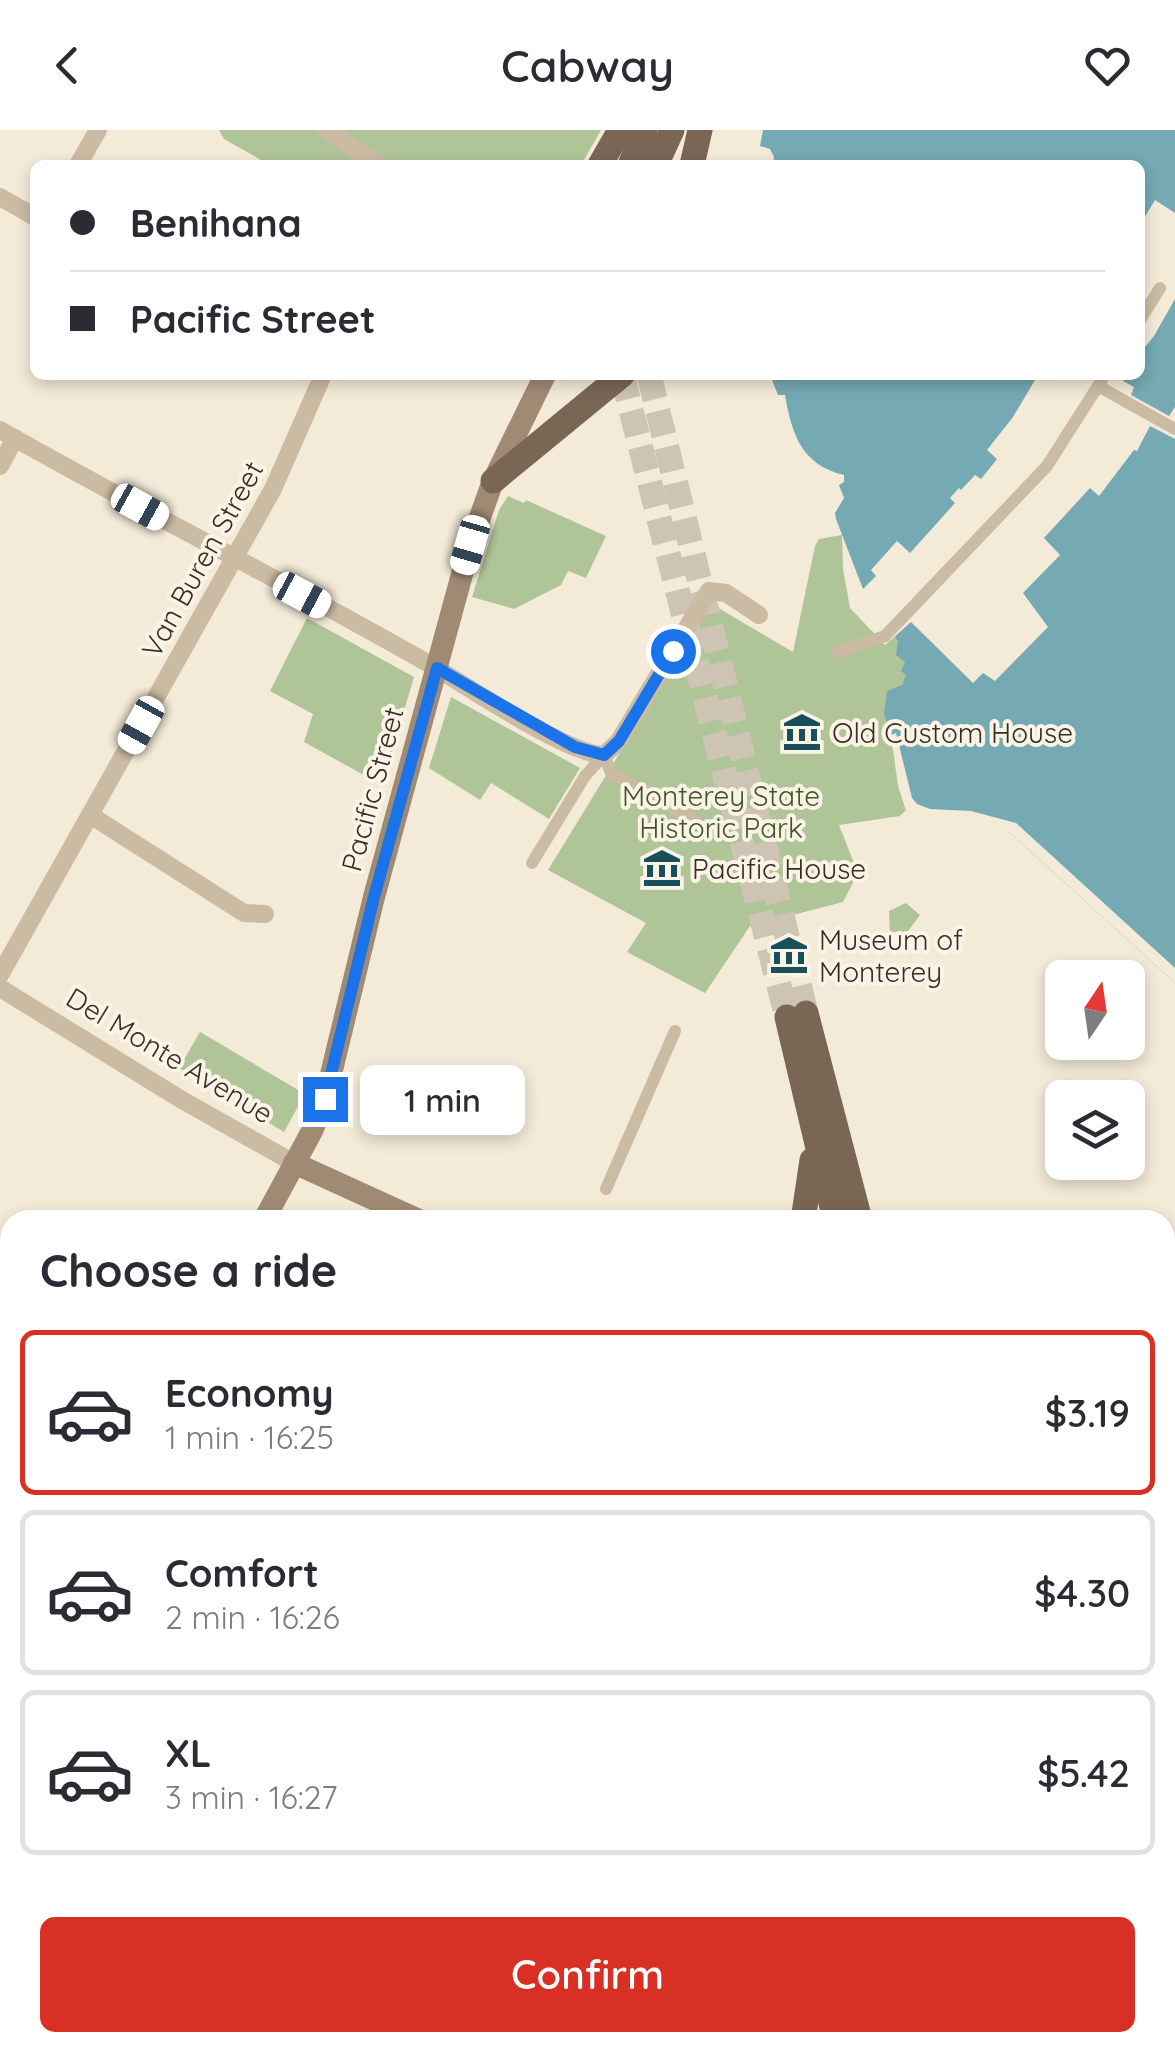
<!DOCTYPE html>
<html lang="en">
<head>
<meta charset="utf-8">
<style>
	:root { --surface:#fff; --page:#f2f2f3; --text:#2b2b33; --muted:#7c7c81; --line:#e1e1e2; --accent:#d93025 }
	body { margin:0; font-family:Quicksand,sans-serif; background:var(--page); color:var(--text); height:100vh; display:flex; flex-direction:column; font-size:38px; white-space:nowrap }
	* { box-sizing:border-box; margin:0 }
	p { font-size:32px; color:var(--muted) }
	.icon { flex:none; width:55px; height:55px; fill:none; stroke:currentColor; stroke-width:2; stroke-linecap:round; stroke-linejoin:round }
	.map { position:relative; flex:1; overflow:hidden }
	.panel { position:absolute; left:0px; top:1080px; width:1175px; height:842px; display:flex; flex-direction:column; background:var(--surface); border-radius:30px 30px 0 0; box-shadow:0 5px 15px #0003 }
	.panel>* { flex:none }
	.banner { position:absolute; left:30px; top:30px; width:1115px; height:220px; border-radius:15px; box-shadow:0 5px 15px #0003; display:grid; align-content:center; height:220px; padding:0 40px; background:var(--surface) }
	.needle { width:65px; rotate:13deg }
	.controls { position:absolute; left:1045px; top:830px; display:grid; gap:20px }
	.controls a { display:grid; place-items:center; width:100px; height:100px; border-radius:15px; background:var(--surface); box-shadow:0 5px 15px #0003; font-size:50px }
	.end { position:absolute; width:45px; height:45px; margin:-22px; border:12px solid #1a73e8; background:#fff; box-shadow:0 0 0 5px #fff }
	.from { border-radius:50% }
	.bubble { position:absolute; height:70px; border-radius:15px; background:var(--surface); box-shadow:0 5px 15px #0003; font-size:32px; font-weight:600; line-height:70px; text-align:center }
	.car { position:absolute; width:30px; height:60px; margin:-30px -15px; border-radius:12px; box-shadow:0 0 8px 2px #0007; background:linear-gradient(#fff 24%,#345 0 40%,#fff 0 76%,#345 0 86%,#fff 0) }
	.banner b { display:flex; align-items:center; gap:35px; height:95px; font-size:38px }
	.banner b+b { border-top:2px solid var(--line) }
	.banner i { width:25px; height:25px; background:var(--text) }
	ul { padding:0; list-style:none }
	li { display:flex; align-items:center; gap:30px; height:165px; margin:0 20px 15px; padding:0 20px; border:5px solid var(--line); border-radius:15px }
	li div { flex:1 }
	li b { display:block; font-size:38px }
	li em { font-style:normal; font-weight:600 }
	li.on { border-color:var(--accent) }
	li>.icon { width:90px; height:90px; stroke-width:1.5 }
	h2 { padding:0 40px; font-size:45px; line-height:120px }
	.cta { display:flex; gap:20px; margin-top:auto; padding:20px 40px }
	.cta a { flex:1; height:115px; border-radius:15px; background:var(--accent); color:#fff; font-size:40px; font-weight:600; line-height:115px; text-align:center }
	header { display:flex; justify-content:space-between; align-items:center; height:130px; padding:0 40px; background:var(--surface); font-size:45px; font-weight:600 }
	.map>svg:first-child { display:block }
	.green { fill:#afc497 }
	.water { fill:#75a9b3 }
	.pier { fill:#f3ead8 }
	.lines { fill:none; stroke-linecap:round; stroke-linejoin:round }
	.primary-tunnel { stroke:#cdc4b4; stroke-width:25; stroke-dasharray:25 12; stroke-linecap:butt }
	.pedestrian { stroke:#ccbba3; stroke-width:12 }
	.minor { stroke:#ccbba3; stroke-width:18 }
	.tertiary { stroke:#ccbba3; stroke-width:20 }
	.secondary { stroke:#a08a74; stroke-width:22 }
	.primary { stroke:#7a6655; stroke-width:25 }
	.route { stroke:#1a73e8; stroke-width:12 }
	.labels { text-anchor:middle; dominant-baseline:central; stroke-width:8; stroke-linejoin:round; paint-order:stroke }
	.street-label { font-size:28px; fill:#372d26; stroke:#fbf3e5 }
	.poi-label { font-size:28px; fill:#372d26; stroke:#fbf3e5; text-anchor:start }
	.park-label { font-size:28px; fill:#405727; stroke:#fbf3e5 }
</style>
</head>
<body>
<header><svg class="icon" aria-label="back" viewBox="0 0 24 24"><path d="M15 5l-7 7 7 7"/></svg>Cabway<svg class="icon" aria-label="heart" viewBox="0 0 24 24"><path d="M12 20l-8-8c-3-5 5-10 8-4 3-6 11-1 8 4z"/></svg></header>
<div class="map">
<svg width="1175" height="1921" viewBox="0 0 1175 1921">
	<rect width="100%" height="100%" fill="#f3ead8"/>
	<g class="green">
		<path d="M 219,0 L 601,0 L 581,35 L 270,35 L 224,9 Z"/>
		<path d="M 508,366 L 524,373 L 526,370 L 606,406 L 586,448 L 568,441 L 561,455 L 514,479 L 472,467 L 499,380 Z"/>
		<path d="M 842,405 L 843,439 L 850,478 L 885,515 L 911,491 L 955,631 L 900,686 L 839,695 L 858,743 L 843,772 L 750,796 L 705,863 L 627,822 L 646,793 L 548,740 L 708,479 L 715,476 L 793,522 L 815,416 L 819,409 Z"/>
		<path d="M 307,488 L 414,547 L 382,655 L 304,612 L 313,584 L 270,561 Z"/>
		<path d="M 451,567 L 580,638 L 549,689 L 491,653 L 480,670 L 429,638 Z"/>
		<path d="M 906,773 L 920,785 L 905,805 L 900,801 L 890,803 L 889,781 Z"/>
		<path d="M 200,902 L 305,964 L 284,1002 L 179,938 Z"/>
		<path d="M 1165,1725 L 1175,1730 L 1175,1853 L 1165,1878 Z"/>
		<path d="M 889,1913 L 889,1912 L 1152,1913 L 1148,1921 L 885,1921 Z"/>
	</g>
	<path class="water" d="M 763,0 L 1175,0 L 1175,853 L 1009,702 L 919,690 L 884,584 L 887,561 L 902,555 L 906,545 L 901,541 L 905,532 L 896,525 L 898,511 L 863,459 L 836,389 L 835,383 L 844,368 L 839,355 L 844,352 L 844,345 C 802,335 792,305 785,265 L 778,265 L 770,245 L 1140,245 L 1140,35 L 773,35 L 774,27 L 770,19 L 760,16 Z"/>
	<g class="pier">
		<path d="M 1155,70 L 1175,83 L 1175,169 L 1154,206 L 1140,223 L 1140,95 Z"/>
		<path d="M 1038,245 L 1126,245 L 1123,251 L 1134,257 L 1131,265 L 1169,286 L 1175,277 L 1175,309 L 1150,296 L 1137,321 L 1134,320 L 1099,366 L 1090,358 L 1044,408 L 1060,425 L 1023,463 L 1048,497 L 995,551 L 983,543 L 973,553 L 911,492 L 891,510 L 859,463 L 876,446 L 871,440 L 897,411 L 910,423 L 955,373 L 950,368 L 959,358 L 961,360 L 975,345 L 981,349 L 997,329 L 987,320 L 1013,287 Z"/>
		<path d="M 896,603 L 912,668 L 917,674 L 930,679 L 971,681 L 1016,693 L 1175,838 L 1175,853 L 1009,702 L 1005,706 L 925,697 L 908,687 L 898,656 L 891,605 Z"/>
	</g>
	<g class="lines">
		<g class="primary-tunnel">
			<path d="M 622,245 L 787,887"/>
			<path d="M 649,245 L 806,883"/>
		</g>
		<g class="pedestrian">
			<path d="M 1140,190 L 1160,158"/>
			<path d="M 1098,256 L 1175,299"/>
			<path d="M 838,522 L 885,506 L 1047,336 L 1105,245"/>
			<path d="M 532,733 L 585,646 L 604,625 L 611,643 L 697,692"/>
			<path d="M 606,1059 L 675,901"/>
		</g>
		<g class="minor">
			<path d="M 326,0 L 380,35"/>
			<path d="M 78,35 L 98,0"/>
			<path d="M 0,67 L 35,87"/>
			<path d="M 0,300 C 144,382 292,455 436,538 C 470,558 569,625 604,625 L 619,611 L 709,461 L 726,463 L 759,485"/>
			<path d="M 0,336 L 15,308"/>
			<path d="M 90,685 L 244,783 L 265,784"/>
			<path d="M 0,845 L 273,359 L 323,245"/>
			<path d="M 0,858 L 182,970 L 294,1033"/>
			<path d="M 0,1301 L 10,1282"/>
			<path d="M 0,1806 L 10,1792"/>
			<path d="M 133,1921 L 140,1912"/>
			<path d="M 174,1921 L 217,1913"/>
			<path d="M 404,1921 L 409,1912"/>
			<path d="M 864,1921 L 868,1912"/>
			<path d="M 1174,1921 L 1175,1919"/>
		</g>
		<g class="tertiary">
			<path d="M 0,1156 L 10,1161"/>
			<path d="M 1165,1705 L 1175,1710"/>
			<path d="M 0,1720 L 10,1727"/>
			<path d="M 215,1912 L 241,1921"/>
		</g>
		<g class="secondary">
			<path d="M 294,1033 L 419,1090"/>
			<path d="M 264,1090 L 312,1001 L 325,969 L 374,767 L 470,415 L 493,351 L 545,245"/>
			<path d="M 0,1591 L 10,1571"/>
			<path d="M 651,1912 L 653,1921"/>
		</g>
		<g class="primary">
			<path d="M 600,35 L 620,0"/>
			<path d="M 630,35 L 645,0"/>
			<path d="M 656,35 L 672,0"/>
			<path d="M 692,35 L 700,0"/>
			<path d="M 493,351 L 622,245"/>
			<path d="M 806,883 L 860,1090"/>
			<path d="M 787,887 L 835,1090"/>
			<path d="M 803,1090 L 812,1030"/>
			<path d="M 1165,1386 L 1175,1391"/>
			<path d="M 1165,1428 L 1175,1433"/>
		</g>
	</g>
	<g class="lines">
		<path class="route" d="M 325,969 L 374,767 L 437,538 L 575,617 L 604,625 L 619,611 L 673,521"/>
	</g>
	<defs>
		<g id="museum-bare" transform="scale(3)"><path d="M0-6L6-3V-2H-6V-3ZM-5-1h2V3h-2ZM-1-1h2V3h-2ZM3-1h2V3H3ZM-6 4H6V6H-6Z" fill="#184f5c" stroke="#fbf3e5" stroke-width="2.5" paint-order="stroke"/></g>
	</defs>
	<g fill-rule="evenodd">
		<use href="#museum-bare" x="802" y="602"/>
		<use href="#museum-bare" x="662" y="738"/>
		<use href="#museum-bare" x="789" y="825"/>
	</g>
	<g class="labels">
		<g class="street-label">
			<text transform="translate(202 429) rotate(-61)">Van Buren Street</text>
			<text transform="translate(372 659) rotate(-75)">Pacific Street</text>
			<text transform="translate(170 925) rotate(31)">Del Monte Avenue</text>
		</g>
		<g class="poi-label">
			<text x="832" y="602">Old Custom House</text>
			<text x="692" y="738">Pacific House</text>
			<text x="819" y="809">Museum of<tspan x="819" dy="32">Monterey</tspan></text>
		</g>
		<g class="park-label">
			<text x="721" y="665">Monterey State<tspan x="721" dy="32">Historic Park</tspan></text>
		</g>
	</g>
</svg>
<div class="controls">
<a><svg class="needle" viewBox="-14 -14 28 28"><path d="M0-13l5 13h-10z" fill="#e53935"/><path d="M0 13l5-13h-10z" fill="#7c7c81"/></svg></a>
<a><svg class="icon" aria-label="layers" viewBox="0 0 24 24"><path d="M12 4l9 5-9 5-9-5zM3 14l9 5 9-5"/></svg></a>
</div>
<i class="end from" style="left:673px;top:521px"></i>
<i class="end" style="left:325px;top:969px"></i>
<div class="bubble" style="left:360px;top:935px;width:165px">1 min</div>
<i class="car" style="left:140px;top:377px;rotate:119deg"></i>
<i class="car" style="left:470px;top:415px;rotate:196deg"></i>
<i class="car" style="left:302px;top:465px;rotate:118deg"></i>
<i class="car" style="left:141px;top:595px;rotate:209deg"></i>
<div class="banner">
<b><i class="from"></i>Benihana</b>
<b><i></i>Pacific Street</b>
</div>
<section class="panel">
<h2>Choose a ride</h2>
<ul>
<li class="on"><svg class="icon" aria-label="car" viewBox="0 0 24 24"><path d="M5 17H2v-5l4-1 3-4h7l3 4 3 1v5h-3M9 17h6M6 11h13"/><circle cx="7" cy="17" r="2"/><circle cx="17" cy="17" r="2"/></svg><div><b>Economy</b><p>1 min · 16:25</p></div><em>$3.19</em></li>
<li><svg class="icon" aria-label="car" viewBox="0 0 24 24"><path d="M5 17H2v-5l4-1 3-4h7l3 4 3 1v5h-3M9 17h6M6 11h13"/><circle cx="7" cy="17" r="2"/><circle cx="17" cy="17" r="2"/></svg><div><b>Comfort</b><p>2 min · 16:26</p></div><em>$4.30</em></li>
<li><svg class="icon" aria-label="car" viewBox="0 0 24 24"><path d="M5 17H2v-5l4-1 3-4h7l3 4 3 1v5h-3M9 17h6M6 11h13"/><circle cx="7" cy="17" r="2"/><circle cx="17" cy="17" r="2"/></svg><div><b>XL</b><p>3 min · 16:27</p></div><em>$5.42</em></li>
</ul>
<div class="cta"><a>Confirm</a></div>
</section>
</div>
</body>
</html>
